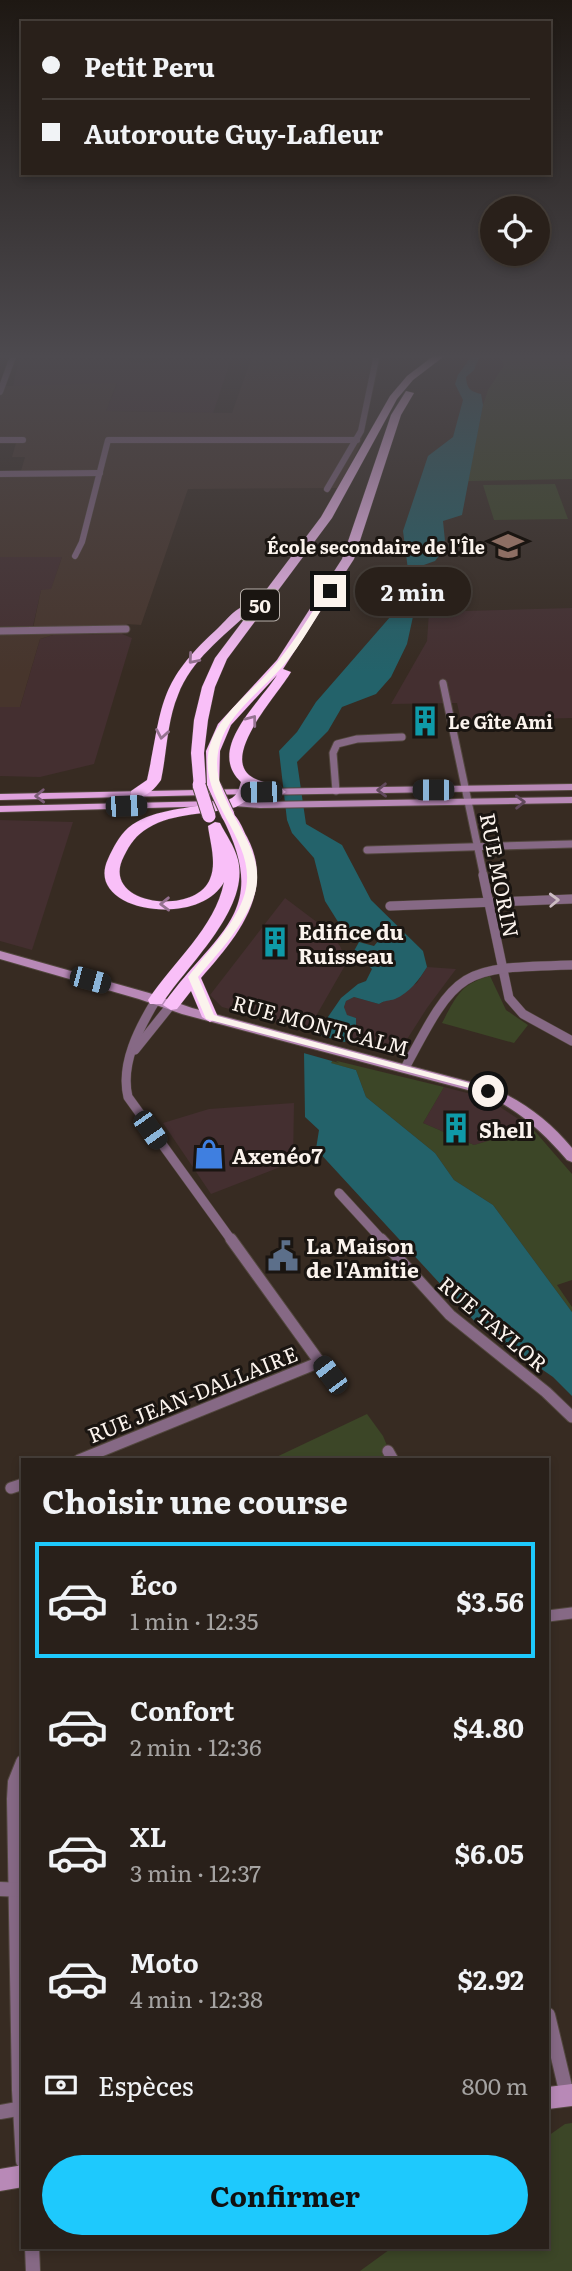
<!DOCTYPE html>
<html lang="fr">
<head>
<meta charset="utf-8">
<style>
	:root { --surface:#29201a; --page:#352d27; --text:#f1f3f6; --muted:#a5a3a2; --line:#453e39; --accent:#1ec9fd }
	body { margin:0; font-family:Literata,serif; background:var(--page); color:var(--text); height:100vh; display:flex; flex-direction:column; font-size:26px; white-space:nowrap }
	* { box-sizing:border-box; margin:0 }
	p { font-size:23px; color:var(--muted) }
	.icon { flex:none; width:38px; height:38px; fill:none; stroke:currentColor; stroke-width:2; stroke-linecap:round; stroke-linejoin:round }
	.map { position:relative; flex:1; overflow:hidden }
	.details { position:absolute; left:21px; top:1458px; width:528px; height:791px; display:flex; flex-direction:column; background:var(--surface); border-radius:0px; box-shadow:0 4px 10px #0003,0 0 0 2px var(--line) }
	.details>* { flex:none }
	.top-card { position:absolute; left:21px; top:21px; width:530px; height:154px; border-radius:0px; box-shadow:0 4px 10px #0003,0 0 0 2px var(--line); display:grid; align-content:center; height:154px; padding:0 21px; background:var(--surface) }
	.tools { position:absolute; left:480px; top:196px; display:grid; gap:14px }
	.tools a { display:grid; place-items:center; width:70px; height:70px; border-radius:50%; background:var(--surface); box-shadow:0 4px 10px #0003,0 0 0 2px var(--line); font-size:35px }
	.end { position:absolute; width:32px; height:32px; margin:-16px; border:9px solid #fbf3ed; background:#111; box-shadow:0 0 0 4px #111 }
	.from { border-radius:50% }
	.bubble { position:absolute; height:49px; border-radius:24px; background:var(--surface); box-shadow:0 4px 10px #0003,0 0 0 2px var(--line); font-size:23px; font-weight:700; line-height:49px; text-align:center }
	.car { position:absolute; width:21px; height:42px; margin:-21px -10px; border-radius:9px; box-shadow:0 0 5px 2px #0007; background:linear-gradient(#222 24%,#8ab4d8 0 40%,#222 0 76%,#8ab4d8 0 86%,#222 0) }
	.top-card b { display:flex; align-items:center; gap:24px; height:66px; font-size:26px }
	.top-card b+b { border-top:2px solid var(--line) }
	.top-card i { width:18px; height:18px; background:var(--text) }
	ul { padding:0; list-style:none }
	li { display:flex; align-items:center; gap:21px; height:116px; margin:0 14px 10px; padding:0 7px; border:4px solid transparent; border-radius:0px }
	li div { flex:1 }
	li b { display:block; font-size:26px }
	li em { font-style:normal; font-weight:700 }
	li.selected { border-color:var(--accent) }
	li>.icon { width:63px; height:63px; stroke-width:1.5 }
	h2 { padding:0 21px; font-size:32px; line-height:84px }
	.pay { display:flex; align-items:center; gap:18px; height:77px; padding:0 21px; font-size:26px }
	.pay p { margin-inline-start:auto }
	.action { display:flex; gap:14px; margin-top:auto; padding:14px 21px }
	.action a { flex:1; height:80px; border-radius:42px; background:var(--accent); color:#111; font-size:28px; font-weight:700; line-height:80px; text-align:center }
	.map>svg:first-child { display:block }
	.commercial { fill:#442f30 }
	.industrial { fill:#47352c }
	.green { fill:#3c4627 }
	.water { fill:#23626a }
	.pier { fill:#372b22 }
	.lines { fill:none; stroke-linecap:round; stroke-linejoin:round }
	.street-far4-casing { stroke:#52473e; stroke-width:7 }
	.street-far3-casing { stroke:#52473e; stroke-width:9 }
	.street-far2-casing { stroke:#52473e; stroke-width:10 }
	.street-far1-casing { stroke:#52473e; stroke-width:13 }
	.street-casing { stroke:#52473e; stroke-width:16 }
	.secondary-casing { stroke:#52473e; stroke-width:2 }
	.primary-casing { stroke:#52473e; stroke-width:2 }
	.highway-casing { stroke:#52473e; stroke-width:1 }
	.street-far4 { stroke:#866985; stroke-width:6 }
	.street-far3 { stroke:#866985; stroke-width:7 }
	.street-far2 { stroke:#866985; stroke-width:9 }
	.street-far1 { stroke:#866985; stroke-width:11 }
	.street { stroke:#866985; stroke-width:14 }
	.secondary { fill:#b889b7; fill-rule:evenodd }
	.primary { fill:#dfa2dd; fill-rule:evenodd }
	.highway { fill:#f9bff8; fill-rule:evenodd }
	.highway-bridge-casing { stroke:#52473e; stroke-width:15; stroke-linecap:butt }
	.highway-bridge { stroke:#f9bff8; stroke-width:13 }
	.oneway { stroke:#957290 }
	.oneway2 { stroke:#61495c }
	.oneway3 { stroke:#7c5c77 }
	.oneway4 { stroke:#ccbcc3 }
	.route { fill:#fbf3ed }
	.labels { text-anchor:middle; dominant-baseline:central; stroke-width:6; stroke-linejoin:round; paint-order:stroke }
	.far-poi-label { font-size:18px; font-weight:bold; fill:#fbf3ed; stroke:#1a1511; text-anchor:end }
	.shield { fill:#1a1511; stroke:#b8b0ab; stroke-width:2 }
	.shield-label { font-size:19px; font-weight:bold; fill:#fbf3ed }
	.street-label { font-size:21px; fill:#fbf3ed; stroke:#1a1511 }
	.poi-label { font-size:21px; font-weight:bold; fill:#fbf3ed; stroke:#1a1511; text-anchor:start }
</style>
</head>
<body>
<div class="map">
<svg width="572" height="2271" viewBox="0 0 572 2271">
	<rect width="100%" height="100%" fill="#372b22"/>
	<g class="commercial">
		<path d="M 122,354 L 131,362 L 156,363 L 164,354 L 233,354 L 213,413 L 106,411 L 117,384 L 13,386 L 20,355 Z"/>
		<path d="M 0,557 L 62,557 L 51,590 L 41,591 L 33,626 L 0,626 Z"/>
		<path d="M 572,608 L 572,718 L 461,721 L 457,703 L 391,704 L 427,641 L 429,612 Z"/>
		<path d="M 122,634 L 132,638 L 94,764 L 40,777 L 0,776 L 0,707 L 20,707 L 40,639 L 53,635 Z"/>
		<path d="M 0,820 L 73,822 L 32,950 L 0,941 Z"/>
		<path d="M 285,898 L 326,929 L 340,946 L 347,962 L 308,1030 L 222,1007 L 210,995 Z"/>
		<path d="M 427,967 L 456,969 L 427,1008 L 397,1055 L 345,1041 L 356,1024 L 356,1018 L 347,1016 L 344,1007 L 346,1001 L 354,997 L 379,1004 L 417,983 Z"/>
		<path d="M 444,1087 L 475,1095 L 500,1107 L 532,1128 L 474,1145 L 423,1123 Z"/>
		<path d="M 294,1103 L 293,1162 L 211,1194 L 163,1123 L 209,1109 Z"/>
	</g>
	<path class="industrial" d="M 253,354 L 382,354 L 361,442 L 341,488 L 188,489 L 141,625 L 127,624 L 122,634 L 53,635 L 40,639 L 20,707 L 0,707 L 0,634 L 32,633 L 41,590 L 51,589 L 62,557 L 0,557 L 0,471 L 21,471 L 25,457 L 12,457 L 16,443 L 0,443 L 0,392 L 2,386 L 117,383 L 106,411 L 232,413 Z"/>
	<g class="green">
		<path d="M 511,354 L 572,358 L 572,479 L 468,481 L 483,405 L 488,390 L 504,365 L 499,356 Z"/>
		<path d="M 555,484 L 568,519 L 494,520 L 483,485 Z"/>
		<path d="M 490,976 L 506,1010 L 528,1025 L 514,1043 L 442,1023 C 456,997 460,984 490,976 Z"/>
		<path d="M 333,1060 L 444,1087 L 423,1123 L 474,1145 L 532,1128 L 572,1174 L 572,1280 L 557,1285 L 572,1307 L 572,1312 L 493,1205 L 454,1180 L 435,1153 L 366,1097 L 356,1070 L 330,1063 Z"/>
		<path d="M 367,1414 L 383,1436 L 393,1460 L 270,1460 Z"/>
		<path d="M 572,2123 L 572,2271 L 360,2271 L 393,2247 L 548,2247 L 548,2136 L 565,2124 Z"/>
	</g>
	<path class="water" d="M 473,354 L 491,354 L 479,358 L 474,370 L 466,377 C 467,389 470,391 481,394 L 483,405 L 462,515 L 443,521 L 445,541 L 440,543 L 446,547 L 435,561 L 421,566 L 431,580 L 414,612 L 407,644 L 391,677 L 376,694 L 342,707 L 328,731 L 297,762 L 306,824 L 342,845 L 371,900 L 423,951 L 427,967 C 419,980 409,993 395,999 C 389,1001 385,1000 379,1004 L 354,997 L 346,1001 L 344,1007 L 347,1015 L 356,1018 L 356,1025 L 331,1063 L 356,1070 L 366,1097 L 435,1153 L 454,1180 L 493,1205 L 572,1312 L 572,1396 L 553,1377 L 479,1326 L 316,1149 L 319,1130 L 305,1117 L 304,1052 L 341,998 L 358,984 L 366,981 L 372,969 L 354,951 L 359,942 L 374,946 L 379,940 L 374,933 L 354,934 L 340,925 L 325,901 L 314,858 L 292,833 L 287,820 L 279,751 L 297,732 L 316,702 L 411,593 L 403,531 L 428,456 L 453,437 L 463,400 L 455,384 L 458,375 Z"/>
	<path class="pier" d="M 312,1033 L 348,1043 L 336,1061 L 339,1063 L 300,1052 Z"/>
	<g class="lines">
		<g class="street-far4-casing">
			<g id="street-far4">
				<path d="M 0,392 L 14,354"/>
				<path d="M 0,440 L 23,440"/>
				<path d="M 0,474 L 100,473"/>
				<path d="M 327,489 L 361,431 L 377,354"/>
				<path d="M 75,556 L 82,542 L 108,440 L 357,440"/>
			</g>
		</g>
		<g class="street-far3-casing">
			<g id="street-far3">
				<path d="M 0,631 L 126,629"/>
				<path d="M 443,683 L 484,877"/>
				<path d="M 336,791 L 333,753 L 337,744 L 357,739 L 402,737"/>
				<path d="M 367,850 L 572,844"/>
			</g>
		</g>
		<g class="street-far2-casing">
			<g id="street-far2">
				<path d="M 483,875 L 509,998 L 523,1014 L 572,1041"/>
				<path d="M 390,906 L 572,899"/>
				<path d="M 156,1000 C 139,1028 120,1064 128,1097 L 232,1241"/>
				<path d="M 135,1050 L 171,1005"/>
				<path d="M 405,1068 C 458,968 459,968 572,965"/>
				<path d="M 339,1193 L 383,1241"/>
			</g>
		</g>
		<g class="street-far1-casing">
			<g id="street-far1">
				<path d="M 231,1239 L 329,1375"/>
				<path d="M 381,1239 L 450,1315 L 546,1392 L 572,1417"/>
				<path d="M 388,1451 L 393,1460"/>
				<path d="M 79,1460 L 320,1362"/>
				<path d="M 11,1488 L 23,1484"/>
				<path d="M 548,1616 L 572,1613"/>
			</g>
		</g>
		<g class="street-casing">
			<g id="street">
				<path d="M 23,1762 L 15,1782 L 14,1799 L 19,2090 L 23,2161"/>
				<path d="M 0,1889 L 23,1890"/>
				<path d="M 548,2015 L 567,2095"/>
				<path d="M 0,2112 L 23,2108"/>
				<path d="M 32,2247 L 33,2271"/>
			</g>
		</g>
		<g class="secondary-casing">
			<g id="secondary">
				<path d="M 563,354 L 572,354 L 572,357 L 564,356 Z"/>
				<path d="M 572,784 L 572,790 L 246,795 L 240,792 L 246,789 Z"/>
				<path d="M 572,797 L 572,803 L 260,808 L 235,806 L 229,803 L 235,800 L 260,802 Z"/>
				<path d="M 0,951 L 149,993 L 192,1008 L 493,1088 C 524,1102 550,1121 572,1148 L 572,1162 L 567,1160 C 543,1132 518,1109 483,1094 L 182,1014 L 139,999 L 0,959 Z"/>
				<path d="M 572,2084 L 572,2106 L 548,2109 L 548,2087 Z"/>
				<path d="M 23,2165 L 23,2187 L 0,2191 L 0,2169 Z"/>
			</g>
		</g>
		<g class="primary-casing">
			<g id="primary">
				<path d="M 246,789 L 250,790 L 250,794 L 0,800 L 0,794 Z"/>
				<path d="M 216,801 L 220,802 L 220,806 L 0,812 L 0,806 Z"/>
			</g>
		</g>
		<g class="highway-casing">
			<g id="highway">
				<path d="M 436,354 L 447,354 L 413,380 L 397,399 L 332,518 L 227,659 L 215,687 L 208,720 L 204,753 L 206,785 L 204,788 L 194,788 L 191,753 L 194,720 L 202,687 L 215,658 L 321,517 L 390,396 L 407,376 Z"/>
				<path d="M 406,391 L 414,393 L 401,415 L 354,559 L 283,669 L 291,672 C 279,693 226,749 247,773 C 257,784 276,782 286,792 L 279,796 L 253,787 L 246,801 L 236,807 C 208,815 174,812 148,828 C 136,835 130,844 124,856 C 98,905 195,917 210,879 C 217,863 210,842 208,826 L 215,822 L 220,823 C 226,835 234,845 238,860 C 250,909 187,965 162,1004 L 150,1004 L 148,1000 C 173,962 215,928 224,882 C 199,929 83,912 108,859 C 113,848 119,836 128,828 C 150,810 183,809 209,804 C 216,803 224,803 230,799 C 237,796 239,789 241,782 C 206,749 259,704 277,675 L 231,725 L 220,751 L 219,788 L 209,788 L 207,785 L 206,751 L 218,724 L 277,660 L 342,559 L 391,415 Z"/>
				<path d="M 244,606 L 250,610 L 248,613 C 223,637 191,660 178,695 C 167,721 167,752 161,780 C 154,790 144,800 131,797 L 131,791 L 147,780 C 163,708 156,685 215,631 C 224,623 233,610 244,606 Z"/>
				<path d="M 228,811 C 238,814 242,828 247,837 C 276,892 236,938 201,978 L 218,1017 L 210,1022 L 202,1017 L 191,991 L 177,1009 L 171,1010 L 163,1005 C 215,931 273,914 221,815 Z"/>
			</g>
		</g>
		<use href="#street-far4" class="street-far4"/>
		<use href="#street-far3" class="street-far3"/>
		<use href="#street-far2" class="street-far2"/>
		<use href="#street-far1" class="street-far1"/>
		<use href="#street" class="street"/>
		<use href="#secondary" class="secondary"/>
		<use href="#primary" class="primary"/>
		<use href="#highway" class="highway"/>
		<g class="highway-bridge-casing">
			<g id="highway-bridge">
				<path d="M 199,785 L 209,816"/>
				<path d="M 214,785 L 228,815"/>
			</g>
		</g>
		<use href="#highway-bridge" class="highway-bridge"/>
	</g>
	<defs><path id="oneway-chevron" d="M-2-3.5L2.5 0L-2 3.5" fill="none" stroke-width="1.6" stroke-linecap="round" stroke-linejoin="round" transform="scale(1.75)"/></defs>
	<g class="oneway">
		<use href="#oneway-chevron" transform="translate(193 659) rotate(131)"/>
		<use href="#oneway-chevron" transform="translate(252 720) rotate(-53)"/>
		<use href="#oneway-chevron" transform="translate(162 734) rotate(100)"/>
		<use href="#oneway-chevron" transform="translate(165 904) rotate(179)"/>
	</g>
	<g class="oneway2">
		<use href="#oneway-chevron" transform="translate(382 790) rotate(179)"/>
		<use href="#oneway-chevron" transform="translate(520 802) rotate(-1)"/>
	</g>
	<use class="oneway3" href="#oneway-chevron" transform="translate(40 796) rotate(178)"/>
	<use class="oneway4" href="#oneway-chevron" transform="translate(554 900) rotate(-2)"/>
	<linearGradient id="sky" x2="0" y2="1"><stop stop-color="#1e1813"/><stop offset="0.53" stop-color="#4d4a4f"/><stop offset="1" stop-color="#4d4a4f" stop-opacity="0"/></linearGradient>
	<rect width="572" height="672" fill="url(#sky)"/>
	<path class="route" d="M 327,589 L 333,591 C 317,615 302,644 283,666 C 262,690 229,713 220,744 C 202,805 275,842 253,899 C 242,928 218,953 198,977 L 214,1015 L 492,1089 L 492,1094 L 206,1019 L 188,977 C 207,952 232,928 243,899 C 265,841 191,801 211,742 C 223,709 258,688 279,660 C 297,638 311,613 327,589 Z"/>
	<defs>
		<g id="school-bare" transform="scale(2.415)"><path d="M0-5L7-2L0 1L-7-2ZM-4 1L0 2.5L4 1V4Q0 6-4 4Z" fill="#8d6e63" stroke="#1a1511" stroke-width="2.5" paint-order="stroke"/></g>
		<g id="building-bare" transform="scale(2.415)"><path d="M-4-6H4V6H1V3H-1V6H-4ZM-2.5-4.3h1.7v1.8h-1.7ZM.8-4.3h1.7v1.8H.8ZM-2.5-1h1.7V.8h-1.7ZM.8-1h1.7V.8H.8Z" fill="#0f9aa8" stroke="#1a1511" stroke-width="2.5" paint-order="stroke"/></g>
		<g id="shop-bare" transform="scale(2.415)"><path d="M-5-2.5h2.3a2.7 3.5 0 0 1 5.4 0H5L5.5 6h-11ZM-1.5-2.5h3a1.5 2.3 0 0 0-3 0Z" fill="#3f7fe0" stroke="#1a1511" stroke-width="2.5" paint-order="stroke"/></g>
		<g id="civic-bare" transform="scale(2.415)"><path d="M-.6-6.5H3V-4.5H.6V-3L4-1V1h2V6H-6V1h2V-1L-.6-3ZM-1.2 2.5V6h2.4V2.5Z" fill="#5c6f8a" stroke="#1a1511" stroke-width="2.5" paint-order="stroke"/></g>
	</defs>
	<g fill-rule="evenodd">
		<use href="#school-bare" x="508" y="546"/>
		<use href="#building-bare" x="425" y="721"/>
		<use href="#building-bare" x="275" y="942"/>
		<use href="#building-bare" x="456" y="1128"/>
		<use href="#shop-bare" x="209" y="1154"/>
		<use href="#civic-bare" x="283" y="1256"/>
	</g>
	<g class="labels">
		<g class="far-poi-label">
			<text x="485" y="546">École secondaire de l'Île</text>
			<text x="448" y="721" text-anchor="start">Le Gîte Ami</text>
		</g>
		<rect class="shield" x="241" y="589.5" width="38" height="31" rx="5"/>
		<g class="shield-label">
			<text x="260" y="605">50</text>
		</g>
		<g class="street-label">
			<text transform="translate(501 875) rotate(79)">RUE MORIN</text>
			<text transform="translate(321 1024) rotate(15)">RUE MONTCALM</text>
			<text transform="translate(494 1323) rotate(40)">RUE TAYLOR</text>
			<text transform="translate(192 1393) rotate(-22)">RUE JEAN-DALLAIRE</text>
		</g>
		<g class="poi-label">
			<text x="298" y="930">Edifice du<tspan x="298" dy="24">Ruisseau</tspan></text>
			<text x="479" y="1128">Shell</text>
			<text x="232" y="1154">Axenéo7</text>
			<text x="306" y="1244">La Maison<tspan x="306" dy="24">de l'Amitie</tspan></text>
		</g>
	</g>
</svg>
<div class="tools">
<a><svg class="icon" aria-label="locate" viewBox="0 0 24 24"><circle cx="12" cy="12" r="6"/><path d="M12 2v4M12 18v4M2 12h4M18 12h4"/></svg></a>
</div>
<i class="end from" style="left:488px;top:1091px"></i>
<i class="end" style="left:330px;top:591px"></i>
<div class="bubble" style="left:355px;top:567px;width:116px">2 min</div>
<i class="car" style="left:433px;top:790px;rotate:270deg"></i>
<i class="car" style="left:261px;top:792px;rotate:269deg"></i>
<i class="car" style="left:126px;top:806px;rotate:88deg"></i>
<i class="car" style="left:90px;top:980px;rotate:105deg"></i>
<i class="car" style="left:150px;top:1130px;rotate:145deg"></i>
<i class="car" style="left:330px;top:1375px;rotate:323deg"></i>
<div class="top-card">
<b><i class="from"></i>Petit Peru</b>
<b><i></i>Autoroute Guy-Lafleur</b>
</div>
<section class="details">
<h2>Choisir une course</h2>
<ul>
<li class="selected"><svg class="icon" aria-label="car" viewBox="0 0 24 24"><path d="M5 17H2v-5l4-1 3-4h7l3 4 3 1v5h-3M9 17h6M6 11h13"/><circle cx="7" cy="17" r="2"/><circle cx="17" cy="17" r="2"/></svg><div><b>Éco</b><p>1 min · 12:35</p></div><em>$3.56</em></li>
<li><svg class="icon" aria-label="car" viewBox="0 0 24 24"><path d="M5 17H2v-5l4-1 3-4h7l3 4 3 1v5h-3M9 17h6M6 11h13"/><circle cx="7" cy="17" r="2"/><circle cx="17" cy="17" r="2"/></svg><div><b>Confort</b><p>2 min · 12:36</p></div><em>$4.80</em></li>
<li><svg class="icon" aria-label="car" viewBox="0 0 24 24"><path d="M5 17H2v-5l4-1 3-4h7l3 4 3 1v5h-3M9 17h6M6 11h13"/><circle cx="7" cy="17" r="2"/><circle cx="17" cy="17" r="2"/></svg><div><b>XL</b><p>3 min · 12:37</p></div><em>$6.05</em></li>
<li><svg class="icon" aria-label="car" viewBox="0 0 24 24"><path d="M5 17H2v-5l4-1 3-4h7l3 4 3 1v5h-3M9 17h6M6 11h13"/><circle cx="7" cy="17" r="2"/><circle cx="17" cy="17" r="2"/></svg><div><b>Moto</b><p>4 min · 12:38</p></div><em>$2.92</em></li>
</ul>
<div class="pay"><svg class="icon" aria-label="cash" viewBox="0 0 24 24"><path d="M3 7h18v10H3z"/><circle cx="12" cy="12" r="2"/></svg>Espèces<p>800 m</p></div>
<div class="action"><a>Confirmer</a></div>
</section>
</div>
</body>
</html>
